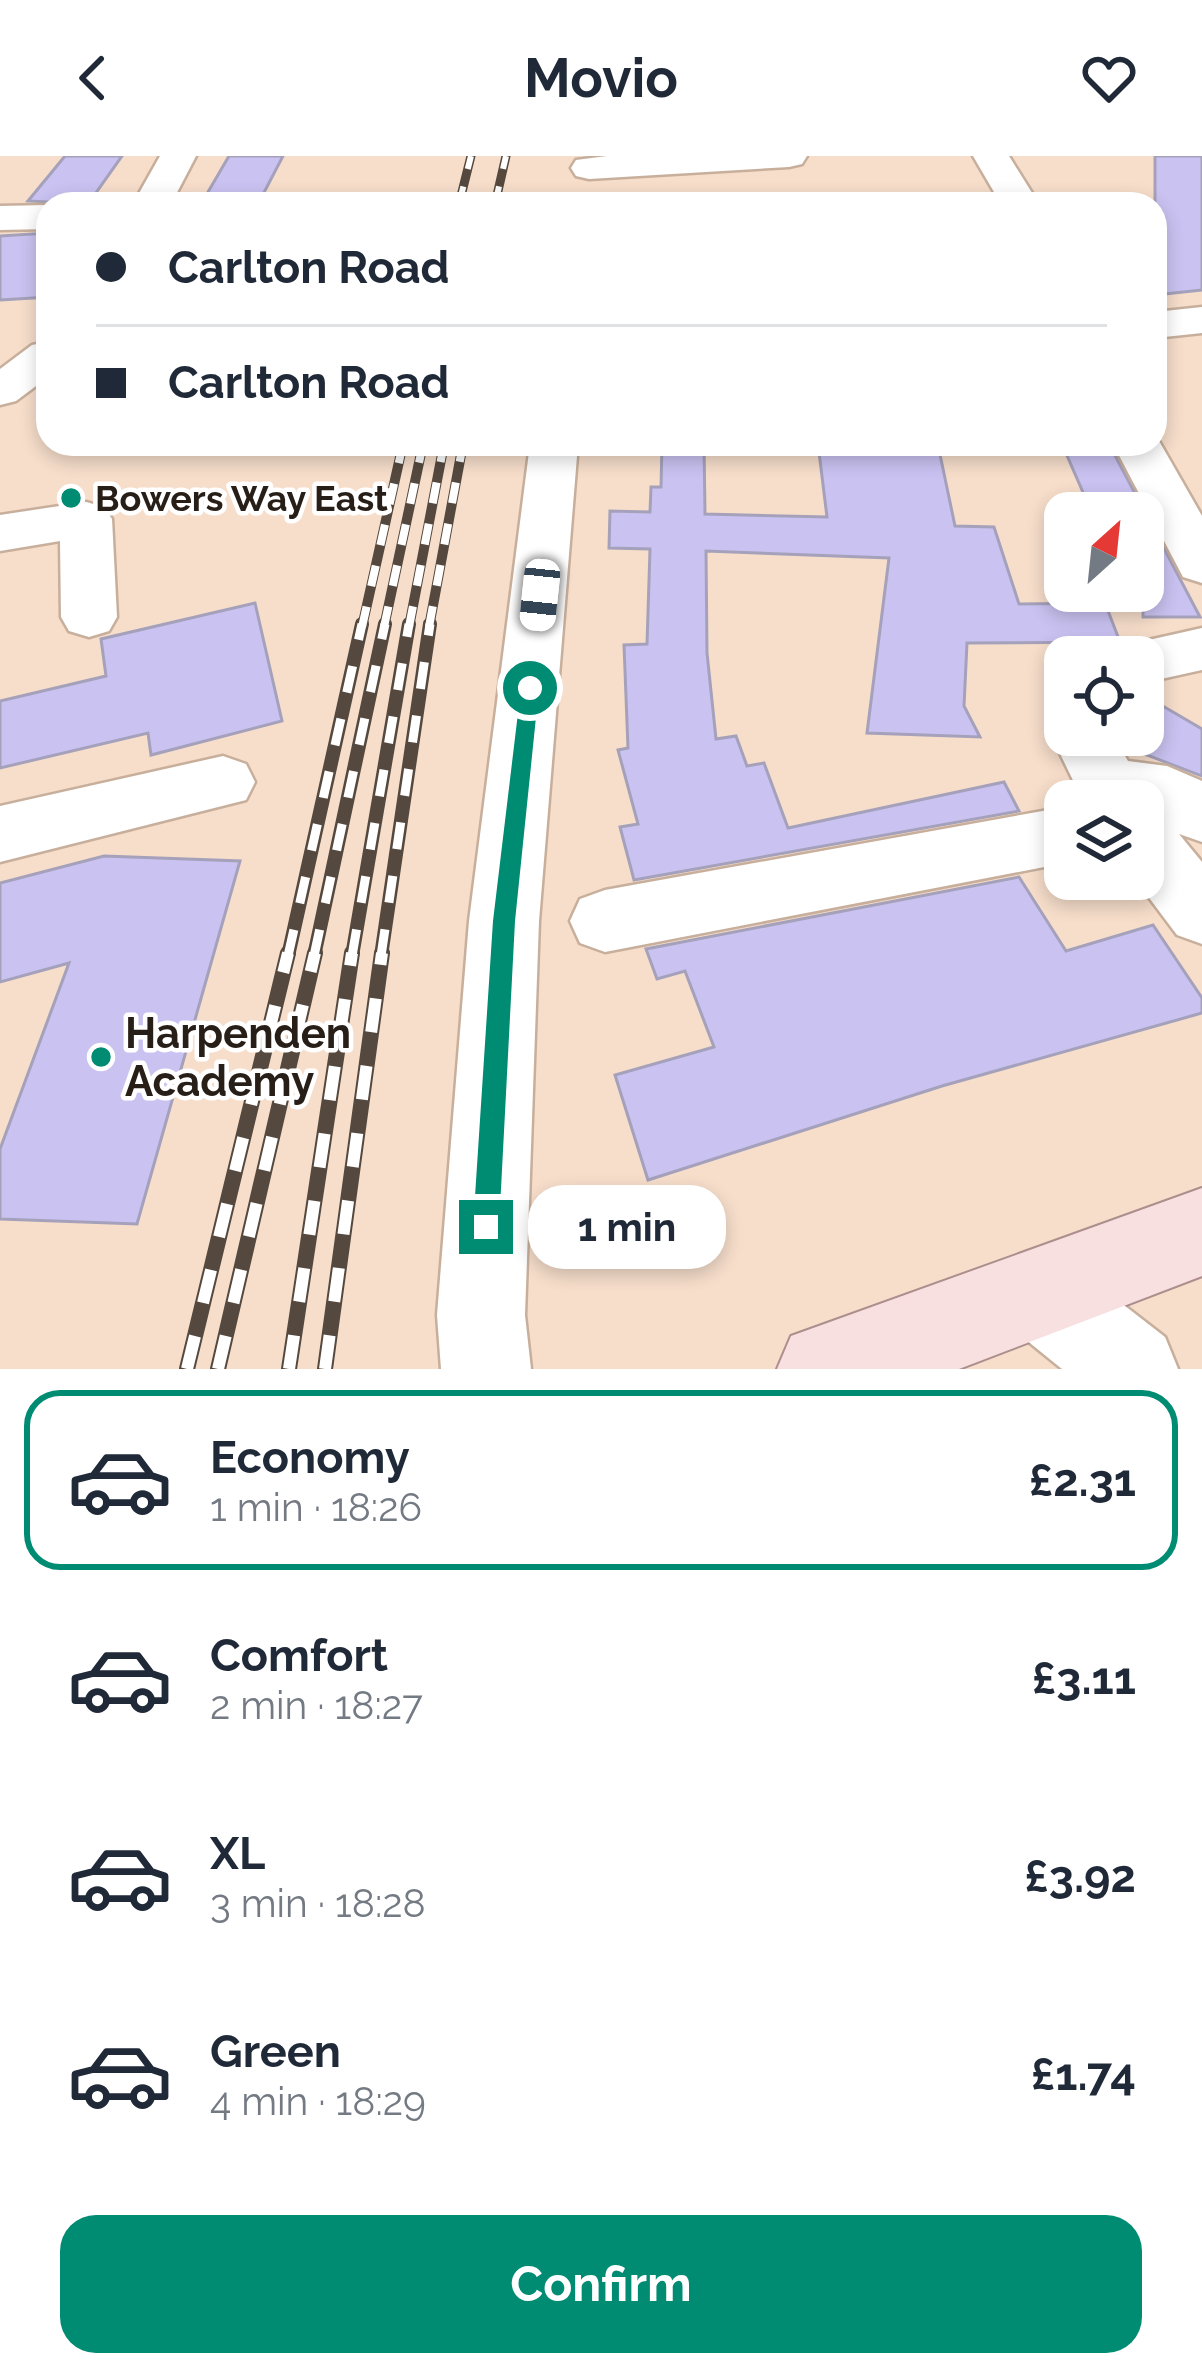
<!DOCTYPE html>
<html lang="en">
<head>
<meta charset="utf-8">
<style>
	:root { --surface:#fff; --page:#f2f2f3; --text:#1f2937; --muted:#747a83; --line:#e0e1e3; --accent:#008b73 }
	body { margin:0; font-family:Raleway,sans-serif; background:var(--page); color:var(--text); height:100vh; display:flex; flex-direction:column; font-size:45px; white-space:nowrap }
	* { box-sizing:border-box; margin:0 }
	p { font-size:39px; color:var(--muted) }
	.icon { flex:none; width:66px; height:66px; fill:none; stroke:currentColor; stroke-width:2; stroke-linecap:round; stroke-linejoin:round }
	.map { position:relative; height:1213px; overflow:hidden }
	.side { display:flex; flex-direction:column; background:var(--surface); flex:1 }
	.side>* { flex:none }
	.banner { position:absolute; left:36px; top:36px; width:1131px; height:264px; border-radius:36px; box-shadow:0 6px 18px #0003; display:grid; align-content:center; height:264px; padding:0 60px; background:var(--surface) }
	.needle { width:78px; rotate:27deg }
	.controls { position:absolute; left:1044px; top:336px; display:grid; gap:24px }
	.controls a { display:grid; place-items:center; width:120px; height:120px; border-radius:24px; background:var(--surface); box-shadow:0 6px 18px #0003; font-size:60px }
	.end { position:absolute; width:54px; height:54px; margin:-27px; border:15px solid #008b73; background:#fff; box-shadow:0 0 0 6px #fff }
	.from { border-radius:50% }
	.bubble { position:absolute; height:84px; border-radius:36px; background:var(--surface); box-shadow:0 6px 18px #0003; font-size:39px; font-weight:700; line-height:84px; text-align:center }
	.car { position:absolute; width:36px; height:72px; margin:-36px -18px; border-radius:15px; box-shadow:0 0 9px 3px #0007; background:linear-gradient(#fff 24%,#345 0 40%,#fff 0 76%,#345 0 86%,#fff 0) }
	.banner b { display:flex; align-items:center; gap:42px; height:114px; font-size:45px }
	.banner b+b { border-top:3px solid var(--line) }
	.banner i { width:30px; height:30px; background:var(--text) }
	ul { padding:21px 0 0; list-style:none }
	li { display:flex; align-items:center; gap:36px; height:180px; margin:0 24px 18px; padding:0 36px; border:6px solid transparent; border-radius:36px }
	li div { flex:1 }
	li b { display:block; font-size:45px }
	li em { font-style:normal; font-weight:700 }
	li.current { border-color:var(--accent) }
	li>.icon { width:108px; height:108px; stroke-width:1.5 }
	.cta { display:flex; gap:24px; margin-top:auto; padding:24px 60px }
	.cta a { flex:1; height:138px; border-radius:36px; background:var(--accent); color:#fff; font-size:48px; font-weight:700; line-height:138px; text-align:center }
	header { display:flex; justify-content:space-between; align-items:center; height:156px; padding:0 60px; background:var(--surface); font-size:54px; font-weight:700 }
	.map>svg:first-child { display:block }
	.building { fill:#cac3f2; stroke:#a5a1bb; stroke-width:3 }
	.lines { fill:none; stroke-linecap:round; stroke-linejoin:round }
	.minor-casing { stroke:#c7af9c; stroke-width:5 }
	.major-casing { stroke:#ac8f8d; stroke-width:4 }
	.minor { fill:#fff; fill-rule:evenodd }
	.major { fill:#f8e0e1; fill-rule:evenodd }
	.rail-far3-casing { stroke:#55493f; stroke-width:9 }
	.rail-far2-casing { stroke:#55493f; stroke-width:10 }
	.rail-far1-casing { stroke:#55493f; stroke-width:14 }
	.rail-casing { stroke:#55493f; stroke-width:16 }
	.rail-far3 { stroke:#fff; stroke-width:6; stroke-dasharray:18; stroke-linecap:butt }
	.rail-far2 { stroke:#fff; stroke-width:8; stroke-dasharray:21; stroke-linecap:butt }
	.rail-far1 { stroke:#fff; stroke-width:9; stroke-dasharray:27; stroke-linecap:butt }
	.rail { stroke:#fff; stroke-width:12; stroke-dasharray:34; stroke-linecap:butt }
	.route { fill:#008b73 }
	.poi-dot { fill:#008b73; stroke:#fff; stroke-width:4.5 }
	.labels { text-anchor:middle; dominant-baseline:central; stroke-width:9; stroke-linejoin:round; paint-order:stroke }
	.poi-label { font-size:36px; font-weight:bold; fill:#271e17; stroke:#fff; text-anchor:start }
	.near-poi-label { font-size:42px; font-weight:bold; fill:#271e17; stroke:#fff; text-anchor:start }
</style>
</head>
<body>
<header><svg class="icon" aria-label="back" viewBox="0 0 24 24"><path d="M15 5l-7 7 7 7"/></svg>Movio<svg class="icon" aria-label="heart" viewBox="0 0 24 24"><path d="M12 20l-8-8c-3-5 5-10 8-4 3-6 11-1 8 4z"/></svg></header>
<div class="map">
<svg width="1202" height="1213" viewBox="0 0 1202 1213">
	<rect width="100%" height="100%" fill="#f7decb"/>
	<g class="building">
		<path d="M 65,0 L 122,0 L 88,48 L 28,45 Z"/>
		<path d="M 229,0 L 283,0 L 258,48 L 201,48 Z"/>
		<path d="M 1155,0 L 1202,0 L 1202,134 L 1155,139 Z"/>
		<path d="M 48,77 L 48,141 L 0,144 L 0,80 Z"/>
		<path d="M 662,288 L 704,288 L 705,358 L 827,361 L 818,288 L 938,289 L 955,370 L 994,371 L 1019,448 L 1105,447 L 1120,486 L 967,487 L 964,550 L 980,581 L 867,577 L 889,402 L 706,395 L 707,497 L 716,583 L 736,580 L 747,610 L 764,607 L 788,672 L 1004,626 L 1019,655 L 634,724 L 620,671 L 638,668 L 618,594 L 628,592 L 624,489 L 647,488 L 650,393 L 609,392 L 610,355 L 650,356 L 651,331 L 661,331 Z"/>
		<path d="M 1062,288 L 1109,288 L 1200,461 L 1143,461 L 1143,357 L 1092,357 Z"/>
		<path d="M 255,447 L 282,565 L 151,599 L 148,577 L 0,612 L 0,545 L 106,520 L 101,483 Z"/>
		<path d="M 1161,549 L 1202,573 L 1202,620 L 1139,596 L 1137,579 L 1143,579 L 1143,569 Z"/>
		<path d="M 104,700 L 240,705 L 137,1068 L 0,1063 L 0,993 L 69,807 L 0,826 L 0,727 Z"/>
		<path d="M 1019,721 L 1066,795 L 1153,769 L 1202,842 L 1202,857 L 942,930 L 648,1024 L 615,919 L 714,891 L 685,815 L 657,823 L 646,793 Z"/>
	</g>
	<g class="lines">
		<g class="minor-casing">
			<g id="minor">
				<path d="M 160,0 L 196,0 L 171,48 L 133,48 Z"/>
				<path d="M 607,0 L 807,0 L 802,8 L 789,11 L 589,23 L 576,20 L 571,12 L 576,4 Z"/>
				<path d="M 973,0 L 1009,0 L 1039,48 L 1001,48 Z"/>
				<path d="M 48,49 L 48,73 L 0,74 L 0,50 Z"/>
				<path d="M 1202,151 L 1202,177 L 1155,182 L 1155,156 Z"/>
				<path d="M 48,186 L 48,221 L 16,245 L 0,249 L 0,213 L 32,189 Z"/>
				<path d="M 1155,278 L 1202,360 L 1202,427 L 1183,421 L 1113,288 L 1155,288 Z"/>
				<path d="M 530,288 L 578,288 L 539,765 L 525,1159 L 531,1213 L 441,1213 L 437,1159 L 469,765 Z"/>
				<path d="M 86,346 L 104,351 L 112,363 L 117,461 L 109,475 L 89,481 L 69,475 L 61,461 L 60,385 L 0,395 L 0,359 Z"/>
				<path d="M 1202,472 L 1202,514 L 1143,527 L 1143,501 L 1116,501 L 1122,490 Z"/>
				<path d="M 1065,560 L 1065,579 L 1113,579 L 1128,605 L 1167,610 L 1202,625 L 1202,686 L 1179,678 L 1202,706 L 1202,788 L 1177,779 L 1135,723 L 1143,723 L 1143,645 L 1083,645 L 1051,579 Z"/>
				<path d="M 223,600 L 246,608 L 255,626 L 246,644 L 0,706 L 0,650 Z"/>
				<path d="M 1065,651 L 1065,707 L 605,796 L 580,787 L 570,765 L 580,743 L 605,734 Z"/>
				<path d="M 1040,1096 L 1071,1108 L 1165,1181 L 1178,1213 L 1062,1213 L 1009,1170 L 997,1139 L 1009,1108 Z"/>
			</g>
		</g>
		<g class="major-casing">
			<path id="major" d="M 1202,1032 L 1202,1120 L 959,1213 L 777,1213 L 791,1180 Z"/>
		</g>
		<use href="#minor" class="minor"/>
		<use href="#major" class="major"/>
		<g class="rail-far3-casing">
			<g id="rail-far3">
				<path d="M 459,48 L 471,0"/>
				<path d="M 495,48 L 506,0"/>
			</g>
		</g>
		<g class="rail-far2-casing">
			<g id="rail-far2">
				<path d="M 362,471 L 403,288"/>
				<path d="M 384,471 L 423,288"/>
				<path d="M 409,471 L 444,288"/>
				<path d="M 429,471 L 463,288"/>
			</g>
		</g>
		<g class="rail-far1-casing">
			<g id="rail-far1">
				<path d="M 288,800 L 362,468"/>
				<path d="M 314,800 L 385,468"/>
				<path d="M 352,800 L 409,468"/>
				<path d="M 381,800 L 430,468"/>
			</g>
		</g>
		<g class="rail-casing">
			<g id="rail">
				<path d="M 187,1213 L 288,797"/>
				<path d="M 218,1213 L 315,797"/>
				<path d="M 289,1213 L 352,797"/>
				<path d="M 325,1213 L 382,797"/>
			</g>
		</g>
		<use href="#rail-far3" class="rail-far3"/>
		<use href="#rail-far2" class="rail-far2"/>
		<use href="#rail-far1" class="rail-far1"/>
		<use href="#rail" class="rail"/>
	</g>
	<path class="route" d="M 530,525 L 539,532 L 515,765 L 499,1071 L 495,1080 L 486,1084 L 477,1080 L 473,1071 L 493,765 L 521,532 Z"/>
	<g class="poi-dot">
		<circle cx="71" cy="342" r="12"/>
		<circle cx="101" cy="901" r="12"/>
	</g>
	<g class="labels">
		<g class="poi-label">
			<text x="95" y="342">Bowers Way East</text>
		</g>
		<g class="near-poi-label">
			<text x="125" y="877">Harpenden<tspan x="125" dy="48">Academy</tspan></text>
		</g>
	</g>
</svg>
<div class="controls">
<a><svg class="needle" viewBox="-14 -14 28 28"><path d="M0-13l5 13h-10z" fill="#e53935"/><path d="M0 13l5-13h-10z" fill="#747a83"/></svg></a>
<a><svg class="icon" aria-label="locate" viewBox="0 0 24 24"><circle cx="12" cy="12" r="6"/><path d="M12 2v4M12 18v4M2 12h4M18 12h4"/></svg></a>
<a><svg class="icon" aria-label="layers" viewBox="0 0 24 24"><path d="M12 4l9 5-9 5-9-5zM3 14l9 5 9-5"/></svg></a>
</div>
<i class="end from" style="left:530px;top:532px"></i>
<i class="end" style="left:486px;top:1071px"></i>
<div class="bubble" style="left:528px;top:1029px;width:198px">1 min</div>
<i class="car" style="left:540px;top:439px;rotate:186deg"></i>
<div class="banner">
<b><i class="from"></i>Carlton Road</b>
<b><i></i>Carlton Road</b>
</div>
</div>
<section class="side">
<ul>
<li class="current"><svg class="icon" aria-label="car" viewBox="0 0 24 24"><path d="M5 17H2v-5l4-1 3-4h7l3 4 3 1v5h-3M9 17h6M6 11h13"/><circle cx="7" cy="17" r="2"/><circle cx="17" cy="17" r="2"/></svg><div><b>Economy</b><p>1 min · 18:26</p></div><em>£2.31</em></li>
<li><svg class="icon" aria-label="car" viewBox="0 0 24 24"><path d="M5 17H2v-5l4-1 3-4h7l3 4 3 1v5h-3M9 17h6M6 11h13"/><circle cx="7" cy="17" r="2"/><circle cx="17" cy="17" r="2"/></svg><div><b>Comfort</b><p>2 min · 18:27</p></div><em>£3.11</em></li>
<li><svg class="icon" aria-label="car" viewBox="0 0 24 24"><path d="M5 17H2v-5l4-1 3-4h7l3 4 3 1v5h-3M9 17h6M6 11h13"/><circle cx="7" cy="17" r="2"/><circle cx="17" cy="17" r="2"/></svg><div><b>XL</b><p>3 min · 18:28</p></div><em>£3.92</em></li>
<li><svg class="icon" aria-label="car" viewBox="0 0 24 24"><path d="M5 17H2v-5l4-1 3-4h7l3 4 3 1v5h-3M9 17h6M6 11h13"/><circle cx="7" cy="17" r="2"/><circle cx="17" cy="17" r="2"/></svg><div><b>Green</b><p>4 min · 18:29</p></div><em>£1.74</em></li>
</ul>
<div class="cta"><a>Confirm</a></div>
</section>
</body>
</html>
